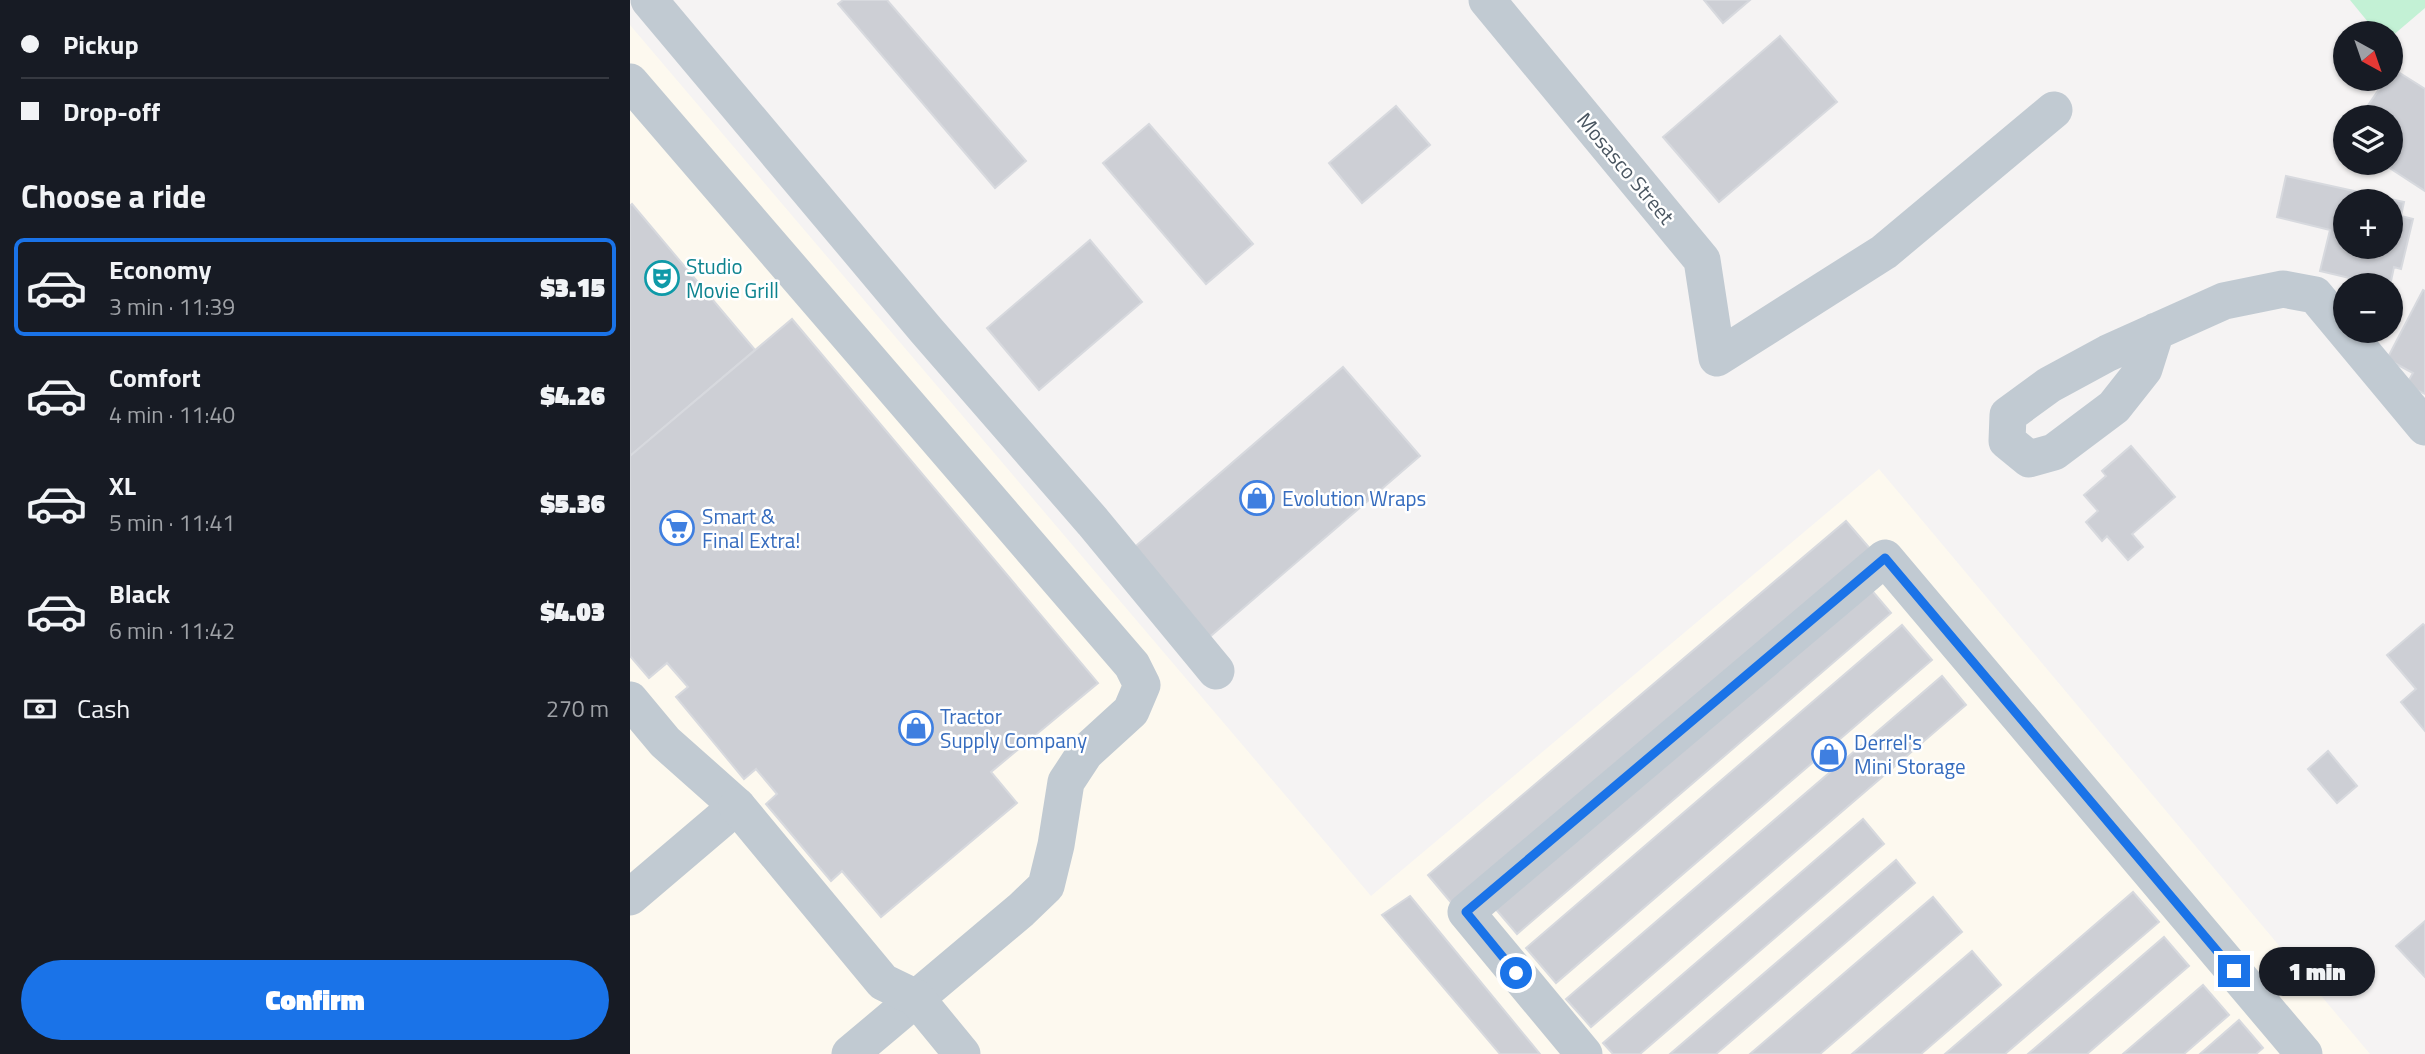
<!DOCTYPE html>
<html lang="en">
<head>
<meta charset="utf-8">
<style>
	:root { --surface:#171b24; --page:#242831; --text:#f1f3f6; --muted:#9ea1a6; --line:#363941; --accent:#1a73e8 }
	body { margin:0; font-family:"Titillium Web",sans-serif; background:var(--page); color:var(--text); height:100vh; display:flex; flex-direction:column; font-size:26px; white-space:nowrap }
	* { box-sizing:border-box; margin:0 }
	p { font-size:23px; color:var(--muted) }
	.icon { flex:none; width:38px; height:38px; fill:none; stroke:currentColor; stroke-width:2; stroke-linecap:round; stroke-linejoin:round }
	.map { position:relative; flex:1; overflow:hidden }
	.panel { display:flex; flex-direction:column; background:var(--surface); width:630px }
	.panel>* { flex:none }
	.banner { display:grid; align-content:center; height:154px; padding:0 21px; background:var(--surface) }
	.needle { width:46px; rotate:140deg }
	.buttons { position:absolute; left:1703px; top:21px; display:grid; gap:14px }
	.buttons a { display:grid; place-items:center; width:70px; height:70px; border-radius:50%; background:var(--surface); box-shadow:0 2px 5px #0004; font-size:35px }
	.end { position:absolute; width:32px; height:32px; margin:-16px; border:9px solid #1a73e8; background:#fff; box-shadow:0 0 0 4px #fff }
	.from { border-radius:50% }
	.bubble { position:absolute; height:49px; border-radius:24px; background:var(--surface); box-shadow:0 2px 5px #0004; font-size:23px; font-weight:800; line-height:49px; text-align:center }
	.banner b { display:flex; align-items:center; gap:24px; height:66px; font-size:26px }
	.banner b+b { border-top:2px solid var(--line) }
	.banner i { width:18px; height:18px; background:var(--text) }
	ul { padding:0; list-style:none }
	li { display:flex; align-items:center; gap:21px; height:98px; margin:0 14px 10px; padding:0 7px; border:4px solid transparent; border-radius:10px }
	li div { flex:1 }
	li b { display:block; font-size:26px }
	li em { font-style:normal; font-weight:800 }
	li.current { border-color:var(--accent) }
	li>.icon { width:63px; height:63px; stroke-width:1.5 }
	h2 { padding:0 21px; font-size:32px; line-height:84px }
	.pay { display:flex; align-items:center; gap:18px; height:77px; padding:0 21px; font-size:26px }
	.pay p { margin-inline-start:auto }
	.button { display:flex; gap:14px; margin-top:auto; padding:14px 21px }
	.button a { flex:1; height:80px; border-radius:42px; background:var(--accent); color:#fff; font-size:28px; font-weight:800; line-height:80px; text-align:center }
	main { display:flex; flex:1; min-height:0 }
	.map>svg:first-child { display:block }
	.commercial { fill:#fdf9ef }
	.green { fill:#c3f1d5 }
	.building { fill:#cdcfd5; stroke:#d7d9de; stroke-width:2; fill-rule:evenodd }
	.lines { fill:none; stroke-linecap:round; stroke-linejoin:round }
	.minor { stroke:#c1cad2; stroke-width:37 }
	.route { stroke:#1a73e8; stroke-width:9 }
	.labels { text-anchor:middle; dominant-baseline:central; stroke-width:5; stroke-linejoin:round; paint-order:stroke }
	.street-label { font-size:21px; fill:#4a5661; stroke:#fff }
	.culture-label { font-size:21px; fill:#0d838f; stroke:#fff; text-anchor:start }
	.shop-label { font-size:21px; fill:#366cbe; stroke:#fff; text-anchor:start }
</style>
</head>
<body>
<main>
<section class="panel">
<div class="banner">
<b><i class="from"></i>Pickup</b>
<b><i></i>Drop-off</b>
</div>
<h2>Choose a ride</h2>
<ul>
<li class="current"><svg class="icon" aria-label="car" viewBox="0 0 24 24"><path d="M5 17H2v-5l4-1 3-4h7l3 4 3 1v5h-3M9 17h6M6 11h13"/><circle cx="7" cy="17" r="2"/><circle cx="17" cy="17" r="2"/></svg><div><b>Economy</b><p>3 min · 11:39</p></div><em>$3.15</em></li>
<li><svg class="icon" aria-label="car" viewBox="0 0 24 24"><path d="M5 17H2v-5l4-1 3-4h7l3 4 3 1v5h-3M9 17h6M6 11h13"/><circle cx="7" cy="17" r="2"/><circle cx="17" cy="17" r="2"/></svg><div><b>Comfort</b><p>4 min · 11:40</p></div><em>$4.26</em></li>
<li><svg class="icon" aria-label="car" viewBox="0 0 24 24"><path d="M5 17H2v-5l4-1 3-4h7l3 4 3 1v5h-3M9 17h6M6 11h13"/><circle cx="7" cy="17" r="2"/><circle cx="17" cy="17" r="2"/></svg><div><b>XL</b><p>5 min · 11:41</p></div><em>$5.36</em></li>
<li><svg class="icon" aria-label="car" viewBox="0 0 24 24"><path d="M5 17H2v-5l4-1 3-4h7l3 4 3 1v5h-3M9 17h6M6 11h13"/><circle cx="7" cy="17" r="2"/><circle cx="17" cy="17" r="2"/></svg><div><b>Black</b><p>6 min · 11:42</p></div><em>$4.03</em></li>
</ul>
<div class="pay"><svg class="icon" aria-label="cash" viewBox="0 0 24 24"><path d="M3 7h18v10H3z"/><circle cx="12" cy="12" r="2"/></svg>Cash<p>270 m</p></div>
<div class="button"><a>Confirm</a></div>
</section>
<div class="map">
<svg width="1795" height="1054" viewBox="0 0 1795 1054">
	<rect width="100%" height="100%" fill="#f5f3f3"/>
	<path class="commercial" d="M 0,25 L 741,896 L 1249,469 L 1740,1054 L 0,1054 Z"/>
	<path class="green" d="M 1720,0 L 1795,0 L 1795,8 L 1761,37 L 1760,33 L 1747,33 Z"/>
	<g class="building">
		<path d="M 213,0 L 257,0 L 396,161 L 365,188 L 208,4 Z"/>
		<path d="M 1074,0 L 1120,0 L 1093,23 Z"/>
		<path d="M 1150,36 L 1207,102 L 1089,202 L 1033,137 Z"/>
		<path d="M 1761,70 L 1767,74 L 1768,72 L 1795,89 L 1795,191 L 1752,163 L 1760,163 L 1760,117 L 1730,117 L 1756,79 L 1760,79 Z"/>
		<path d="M 766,106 L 800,145 L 732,203 L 699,163 Z"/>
		<path d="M 519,124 L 623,244 L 576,284 L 473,163 Z"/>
		<path d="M 1656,176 L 1774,202 L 1771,216 L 1783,219 L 1771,269 L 1764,267 L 1761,281 L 1755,280 L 1754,285 L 1749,285 L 1690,271 L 1700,230 L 1647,217 ZM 1715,201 L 1760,201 L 1760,247 L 1715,247 Z"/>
		<path d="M 2,204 L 125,350 L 0,456 L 0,206 Z"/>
		<path d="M 460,240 L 512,302 L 409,390 L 357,328 Z"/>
		<path d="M 1793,290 L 1795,291 L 1795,394 L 1776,385 L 1783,373 L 1757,359 Z"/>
		<path d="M 162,319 L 468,683 L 361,772 L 387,803 L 251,917 L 212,871 L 201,881 L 136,804 L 147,794 L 126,769 L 114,779 L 46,697 L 58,687 L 37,663 L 19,678 L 0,656 L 0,456 Z"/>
		<path d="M 713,367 L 790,456 L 576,640 L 500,551 Z"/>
		<path d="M 1501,446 L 1545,497 L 1502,534 L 1513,547 L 1498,560 L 1477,536 L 1472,541 L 1456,522 L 1468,511 L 1454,495 L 1476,476 L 1472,471 Z"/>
		<path d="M 1216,521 L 1242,551 L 824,906 L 798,875 Z"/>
		<path d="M 1238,586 L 1261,613 L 887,934 L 864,907 Z"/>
		<path d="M 1793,624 L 1795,626 L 1795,731 L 1771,702 L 1786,689 L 1757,655 Z"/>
		<path d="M 1272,625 L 1302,660 L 926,983 L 896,948 Z"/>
		<path d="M 1312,676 L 1336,705 L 961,1027 L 936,999 Z"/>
		<path d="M 1698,751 L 1727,786 L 1707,803 L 1678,769 Z"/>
		<path d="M 1233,819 L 1254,844 L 1010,1054 L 983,1054 L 973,1043 Z"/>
		<path d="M 1266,860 L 1285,883 L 1086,1054 L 1040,1054 Z"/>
		<path d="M 1503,892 L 1529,922 L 1375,1054 L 1315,1054 Z"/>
		<path d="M 780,896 L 910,1054 L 870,1054 L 752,915 Z"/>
		<path d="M 1303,897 L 1332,932 L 1190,1054 L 1120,1054 Z"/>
		<path d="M 1795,921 L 1795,977 L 1766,946 Z"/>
		<path d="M 1534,937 L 1559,966 L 1457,1054 L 1398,1054 Z"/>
		<path d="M 1342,951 L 1371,985 L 1291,1054 L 1222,1054 Z"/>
		<path d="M 1573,985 L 1599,1015 L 1554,1054 L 1493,1054 Z"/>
		<path d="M 1609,1020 L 1633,1048 L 1626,1054 L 1570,1054 Z"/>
	</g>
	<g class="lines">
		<g class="minor">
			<path d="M 19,0 L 296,330 L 463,522 L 586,671"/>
			<path d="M 857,0 L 1072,260 L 1087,358 L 1254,252 L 1424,110"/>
			<path d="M 0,82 L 502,665 L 512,685 L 501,711 L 455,753 L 436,782 L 426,845 L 416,886 L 391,910 L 220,1054"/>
			<path d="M 1526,331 L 1514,369 L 1484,407 L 1424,452 L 1399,459 L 1377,441 L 1378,415 L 1419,385 L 1478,353 L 1594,301 L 1653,289 L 1685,295 L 1795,427"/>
			<path d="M 0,700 L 35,742 L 107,806 L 0,897"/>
			<path d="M 107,806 L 253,982 L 286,998 L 332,1054"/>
			<path d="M 954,1054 L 836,912 L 1255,558 L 1674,1054"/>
		</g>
	</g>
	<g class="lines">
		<path class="route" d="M 886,973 L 836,912 L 1255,558 L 1604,971"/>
	</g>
	<defs>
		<g id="theatre-ring" transform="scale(1.75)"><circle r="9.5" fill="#fff" stroke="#0f9aa8" stroke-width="1.5"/><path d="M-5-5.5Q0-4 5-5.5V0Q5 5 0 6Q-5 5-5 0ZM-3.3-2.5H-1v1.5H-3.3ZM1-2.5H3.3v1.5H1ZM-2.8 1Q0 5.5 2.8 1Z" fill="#0f9aa8"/></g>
		<g id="shop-ring" transform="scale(1.75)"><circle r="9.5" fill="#fff" stroke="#3f7fe0" stroke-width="1.5"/><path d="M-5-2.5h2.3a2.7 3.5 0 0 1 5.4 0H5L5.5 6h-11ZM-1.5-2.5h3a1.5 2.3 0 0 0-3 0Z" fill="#3f7fe0"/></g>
		<g id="supermarket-ring" transform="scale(1.75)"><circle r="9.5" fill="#fff" stroke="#3f7fe0" stroke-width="1.5"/><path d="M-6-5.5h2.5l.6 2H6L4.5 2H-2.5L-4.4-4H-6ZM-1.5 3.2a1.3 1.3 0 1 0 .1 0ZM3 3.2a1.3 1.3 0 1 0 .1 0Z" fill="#3f7fe0"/></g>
	</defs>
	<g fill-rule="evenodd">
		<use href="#theatre-ring" x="32" y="278"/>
		<use href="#shop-ring" x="627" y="498"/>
		<use href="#supermarket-ring" x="47" y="528"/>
		<use href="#shop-ring" x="286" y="728"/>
		<use href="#shop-ring" x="1199" y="754"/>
	</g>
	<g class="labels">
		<g class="street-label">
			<text transform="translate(996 168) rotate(50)">Mosasco Street</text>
		</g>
		<g class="culture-label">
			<text x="56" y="266">Studio<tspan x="56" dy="24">Movie Grill</tspan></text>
		</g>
		<g class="shop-label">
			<text x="652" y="498">Evolution Wraps</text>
			<text x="72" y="516">Smart &amp;<tspan x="72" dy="24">Final Extra!</tspan></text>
			<text x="310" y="716">Tractor<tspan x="310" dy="24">Supply Company</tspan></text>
			<text x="1224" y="742">Derrel's<tspan x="1224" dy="24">Mini Storage</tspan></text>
		</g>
	</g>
</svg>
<div class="buttons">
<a><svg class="needle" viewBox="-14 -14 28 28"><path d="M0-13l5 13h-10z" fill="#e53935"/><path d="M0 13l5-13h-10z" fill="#9ea1a6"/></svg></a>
<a><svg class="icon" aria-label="layers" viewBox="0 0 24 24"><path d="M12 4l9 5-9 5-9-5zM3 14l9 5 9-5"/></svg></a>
<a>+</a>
<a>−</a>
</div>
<i class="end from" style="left:886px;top:973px"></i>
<i class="end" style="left:1604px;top:971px"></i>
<div class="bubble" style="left:1629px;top:947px;width:116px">1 min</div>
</div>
</main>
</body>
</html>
